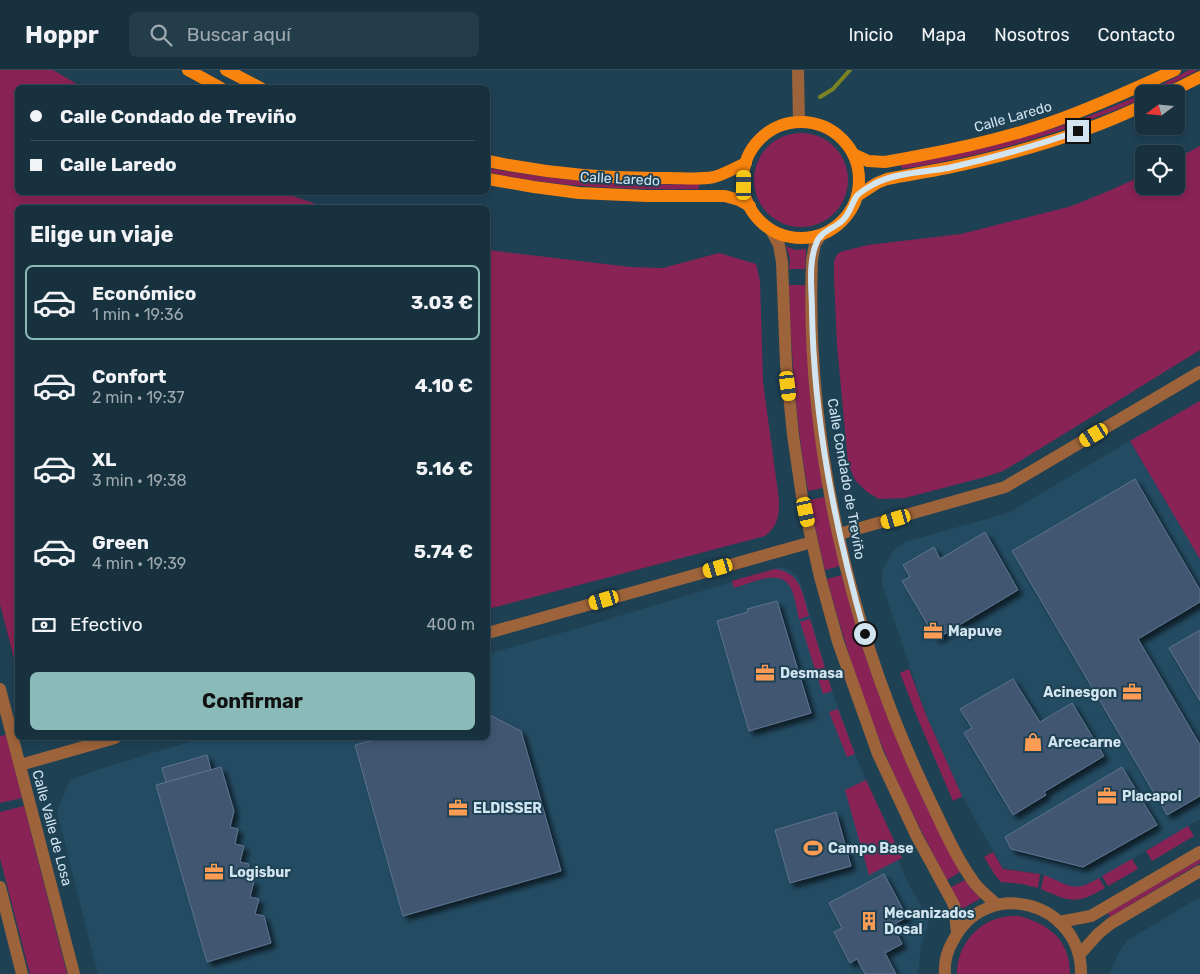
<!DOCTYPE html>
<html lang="es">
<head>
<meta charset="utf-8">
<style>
	:root { --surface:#17313f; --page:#243d4a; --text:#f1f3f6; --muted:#9ea9b0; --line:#364c59; --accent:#8bbbb9 }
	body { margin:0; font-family:Rubik,sans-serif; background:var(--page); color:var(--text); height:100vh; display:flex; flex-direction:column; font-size:19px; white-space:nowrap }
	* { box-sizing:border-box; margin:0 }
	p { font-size:16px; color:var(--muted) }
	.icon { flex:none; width:28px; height:28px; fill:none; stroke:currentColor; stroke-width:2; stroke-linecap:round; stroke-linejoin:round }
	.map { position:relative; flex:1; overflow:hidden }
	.panel { position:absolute; left:15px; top:135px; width:475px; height:535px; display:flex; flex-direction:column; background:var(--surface); border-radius:8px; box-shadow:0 2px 8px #0003,0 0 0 1px var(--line) }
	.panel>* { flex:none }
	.hud { position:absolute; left:15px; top:15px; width:475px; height:110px; border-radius:8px; box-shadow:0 2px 8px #0003,0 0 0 1px var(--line); display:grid; align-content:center; height:110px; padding:0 15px; background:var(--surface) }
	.needle { width:32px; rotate:254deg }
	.fabs { position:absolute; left:1135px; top:15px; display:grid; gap:10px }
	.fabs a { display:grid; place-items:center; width:50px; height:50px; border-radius:8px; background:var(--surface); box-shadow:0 2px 8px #0003,0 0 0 1px var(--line); font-size:25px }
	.end { position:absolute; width:22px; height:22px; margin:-11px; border:6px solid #d1e4ef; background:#111; box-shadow:0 0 0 2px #111 }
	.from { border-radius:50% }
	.car { position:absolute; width:15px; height:30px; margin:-15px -8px; border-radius:6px; box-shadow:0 0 4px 1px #0007; background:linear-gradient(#f5c518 24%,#345 0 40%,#f5c518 0 76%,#345 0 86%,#f5c518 0) }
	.hud b { display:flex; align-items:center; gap:18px; height:48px; font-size:19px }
	.hud b+b { border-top:1px solid var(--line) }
	.hud i { width:12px; height:12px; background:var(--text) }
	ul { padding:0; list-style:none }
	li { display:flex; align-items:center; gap:15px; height:75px; margin:0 10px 8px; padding:0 5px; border:2px solid transparent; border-radius:8px }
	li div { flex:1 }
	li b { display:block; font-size:19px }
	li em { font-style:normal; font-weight:700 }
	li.selected { border-color:var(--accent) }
	li>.icon { width:45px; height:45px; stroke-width:1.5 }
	h2 { padding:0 15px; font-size:22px; line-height:60px }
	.pay { display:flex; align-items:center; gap:12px; height:55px; padding:0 15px; font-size:19px }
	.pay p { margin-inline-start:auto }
	.button { display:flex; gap:10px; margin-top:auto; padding:10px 15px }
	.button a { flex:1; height:58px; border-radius:8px; background:var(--accent); color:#111; font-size:20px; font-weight:700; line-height:58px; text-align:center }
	header { display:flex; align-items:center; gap:30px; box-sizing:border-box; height:70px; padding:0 25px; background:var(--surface); border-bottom:1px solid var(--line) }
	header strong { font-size:24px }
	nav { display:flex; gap:28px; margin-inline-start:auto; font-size:18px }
	.search { width:350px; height:45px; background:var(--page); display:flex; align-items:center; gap:12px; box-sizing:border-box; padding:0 18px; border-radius:8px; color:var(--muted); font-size:19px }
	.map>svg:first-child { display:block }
	.built { fill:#234c63 }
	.green { fill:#8a2355 }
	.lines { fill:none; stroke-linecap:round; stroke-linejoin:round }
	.stream { stroke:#7a8423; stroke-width:4 }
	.building { fill:#415671; stroke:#5d738f; filter:url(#shadow) }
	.minor { stroke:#9d633a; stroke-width:12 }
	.primary { stroke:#f9840d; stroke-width:12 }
	.route { stroke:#d1e4ef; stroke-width:6 }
	.labels { text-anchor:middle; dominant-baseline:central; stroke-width:4; stroke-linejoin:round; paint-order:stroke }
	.street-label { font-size:14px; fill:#d1e4ef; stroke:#1f4154 }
	.poi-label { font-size:14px; font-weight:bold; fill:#d1e4ef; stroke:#1f4154; text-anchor:start }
</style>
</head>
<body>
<header>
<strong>Hoppr</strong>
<div class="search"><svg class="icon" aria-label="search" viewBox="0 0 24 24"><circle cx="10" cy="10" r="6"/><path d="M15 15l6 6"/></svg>Buscar aquí</div>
<nav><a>Inicio</a><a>Mapa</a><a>Nosotros</a><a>Contacto</a></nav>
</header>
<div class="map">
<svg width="1200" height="904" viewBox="0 0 1200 904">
	<defs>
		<filter id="shadow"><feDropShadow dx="4.5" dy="4.5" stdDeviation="2.5" flood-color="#0009"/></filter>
	</defs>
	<rect width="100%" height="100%" fill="#1f4154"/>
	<g class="built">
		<path d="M 1130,371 L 1200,489 L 1200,749 L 1088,815 L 1077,818 L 1069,817 L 1042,804 L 1003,798 L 962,726 L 926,645 L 882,514 L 882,501 L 894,480 L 905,472 L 1008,443 Z"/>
		<path d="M 781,497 L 789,500 L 796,505 L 801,514 L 833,624 L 855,684 L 895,778 L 905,807 L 929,851 L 921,875 L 918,904 L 98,904 L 57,742 L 70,710 L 97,700 L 201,668 L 488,668 L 488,584 L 603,551 Z"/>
		<path d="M 1200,827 L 1200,904 L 1110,904 L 1119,882 L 1128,870 Z"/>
	</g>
	<g class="green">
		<path d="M 0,0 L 53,0 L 82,17 L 18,18 L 18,122 L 284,123 L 325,137 L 18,138 L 17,600 L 0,534 Z"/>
		<path d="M 1189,0 L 1198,0 L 1152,24 L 1144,24 L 1144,28 C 1066,62 986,86 902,99 L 901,95 C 945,85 991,77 1034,64 C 1088,49 1140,27 1189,0 Z"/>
		<circle cx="801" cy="110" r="47"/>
		<path d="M 1200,76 L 1200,280 L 1051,372 L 1003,401 L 985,407 L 905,428 L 879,429 L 867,422 L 855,410 L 848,393 L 837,275 L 834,207 L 834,192 L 836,186 L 840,182 L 868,175 L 961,164 L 1072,136 L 1111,120 L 1144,105 L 1144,116 L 1176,116 L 1176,89 Z"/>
		<path d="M 488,98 C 558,111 628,116 699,114 L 699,119 C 629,120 556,118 488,102 Z"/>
		<path d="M 786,176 L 795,180 L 806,179 L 805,199 L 789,199 L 790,189 Z"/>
		<path d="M 488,180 L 630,197 L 663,198 L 719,183 L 756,194 L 760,211 L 763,312 L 779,430 C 779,447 778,455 765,466 L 488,539 Z"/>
		<path d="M 789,215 L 805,215 L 809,314 L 823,418 L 808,421 C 796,353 791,284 789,215 Z"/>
		<path d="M 1200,331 L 1200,489 L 1130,371 Z"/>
		<path d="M 825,427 L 840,496 L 825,500 L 809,430 Z"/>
		<path d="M 775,499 C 801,502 803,525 809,546 L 799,549 C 796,538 795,523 789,515 C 778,499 748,514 734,518 L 732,511 Z"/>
		<path d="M 842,505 C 868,610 909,708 960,802 L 947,810 C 925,768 903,727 885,683 C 861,626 843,568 827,509 Z"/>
		<path d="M 810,549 L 832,621 L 823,624 L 800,552 Z"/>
		<path d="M 909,599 L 926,645 L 962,726 L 953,731 L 918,649 L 900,603 Z"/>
		<path d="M 838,639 L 855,684 L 847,687 L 829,642 Z"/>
		<path d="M 6,665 L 22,728 L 0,733 L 0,666 Z"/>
		<path d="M 866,710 L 902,788 L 869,805 L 845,720 Z"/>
		<path d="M 24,736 L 67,904 L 30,904 L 0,788 L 0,742 Z"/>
		<path d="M 1188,756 L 1194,766 L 1152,791 L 1146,781 Z"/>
		<path d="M 993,782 L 1003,799 L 1040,804 L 1038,818 L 1022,814 L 1001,812 L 995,805 L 984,787 Z"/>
		<path d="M 1132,789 L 1138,799 L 1108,816 L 1102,806 Z"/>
		<path d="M 1200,789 L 1200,793 L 1110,847 L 1108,843 Z"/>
		<path d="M 1044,805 C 1070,815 1072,824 1099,808 L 1105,818 C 1076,835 1071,832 1041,819 Z"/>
		<path d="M 965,810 L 972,820 L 981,828 L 962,839 L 951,817 Z"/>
		<path d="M 1019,846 C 1049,854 1070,870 1070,904 L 957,904 C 957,878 974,855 999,848 C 1005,846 1013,846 1019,846 Z"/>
	</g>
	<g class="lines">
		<path class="stream" d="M 820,27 L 833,19 L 850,0"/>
	</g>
	<g class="building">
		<path d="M 1135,409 L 1200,520 L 1200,532 L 1138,569 L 1200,675 L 1200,726 L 1167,745 L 1012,481 Z"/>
		<path d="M 985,462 L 1018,520 L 936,569 L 902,511 L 910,507 L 903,495 L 934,477 L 940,489 Z"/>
		<path d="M 777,531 L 811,643 L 749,661 L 717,551 L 748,542 L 747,539 Z"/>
		<path d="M 1200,560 L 1200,631 L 1169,578 Z"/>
		<path d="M 1013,609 L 1040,652 L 1072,633 L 1104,686 L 1044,722 L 1046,725 L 1013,745 L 964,663 L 972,658 L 960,639 Z"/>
		<path d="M 488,644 L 521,661 L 561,801 L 403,846 L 355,675 L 382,668 L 488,668 Z"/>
		<path d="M 207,685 L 211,700 L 166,712 L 162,698 Z"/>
		<path d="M 221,697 L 234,741 L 230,757 L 238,759 L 235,774 L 244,776 L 240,792 L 249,794 L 245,809 L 254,811 L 250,827 L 259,829 L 255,844 L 264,846 L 271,873 L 207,892 L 156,715 Z"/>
		<path d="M 1122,697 L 1157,755 L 1083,797 L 1011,779 L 1005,767 Z"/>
		<path d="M 836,742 L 851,796 L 790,813 L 775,760 Z"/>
		<path d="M 884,804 L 907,847 L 893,855 L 902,874 L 885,883 L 896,904 L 865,904 L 857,889 L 850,893 L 834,862 L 842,858 L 829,833 Z"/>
	</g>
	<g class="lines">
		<g class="minor">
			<path d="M 798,0 L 799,52"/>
			<path d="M 771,160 L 779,175 L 782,192 L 786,294 L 793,365 L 802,427 L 820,507 L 838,572 L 878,684 L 916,765 L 954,835 L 957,862"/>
			<path d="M 821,165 L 815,174 L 812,190 C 805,370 850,562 927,724 C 941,753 954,784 973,811 C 979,820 989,827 997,835"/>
			<path d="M 839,464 L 1005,417 L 1200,302"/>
			<path d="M 488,563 L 812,472"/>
			<path d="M 0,619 L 74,904"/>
			<path d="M 20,695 L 115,668"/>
			<path d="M 0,817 L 22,904"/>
			<path d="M 1059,852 L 1091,846 L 1200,782"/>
			<path d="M 1079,885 L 1098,864 L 1110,854 L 1200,801"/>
			<path d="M 945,904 C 944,892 947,881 953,871 C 986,805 1082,832 1081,904"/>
		</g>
		<g class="primary">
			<path d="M 188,0 L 221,18"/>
			<path d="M 226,0 L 261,18"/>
			<path d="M 1166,24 L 1200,7"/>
			<circle cx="801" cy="110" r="58"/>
			<path d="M 853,84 L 868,91 L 885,92 C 941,82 998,71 1052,52 C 1094,37 1134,19 1175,0"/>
			<path d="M 488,91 C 546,103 608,109 668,108 C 683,108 699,110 714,107 C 725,104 735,98 746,93"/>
			<path d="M 488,109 L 534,117 L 579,123 L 647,126 L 725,126 L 739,130 L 750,136"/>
			<path d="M 857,126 L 877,113 L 887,109 C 907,105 927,102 947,98 C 1014,84 1082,65 1144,35"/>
		</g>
	</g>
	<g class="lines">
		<path class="route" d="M 865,564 C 835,458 814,352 812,242 C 812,220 808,194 816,174 C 820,161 834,159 843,150 C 850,143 851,135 856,127 C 859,122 869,117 874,114 C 894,103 925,102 948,98 C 992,88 1036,76 1078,61"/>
	</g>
	<defs>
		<g id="office-bare" transform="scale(1.5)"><path d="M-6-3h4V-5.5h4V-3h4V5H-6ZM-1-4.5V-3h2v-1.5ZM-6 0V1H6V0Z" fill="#fd9d55" stroke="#1f4154" stroke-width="2.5" paint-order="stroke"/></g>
		<g id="shop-bare" transform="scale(1.5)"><path d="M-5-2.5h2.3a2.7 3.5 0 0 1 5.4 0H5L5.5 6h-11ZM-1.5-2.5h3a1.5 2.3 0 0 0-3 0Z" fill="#fd9d55" stroke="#1f4154" stroke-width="2.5" paint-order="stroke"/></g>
		<g id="stadium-bare" transform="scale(1.5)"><path d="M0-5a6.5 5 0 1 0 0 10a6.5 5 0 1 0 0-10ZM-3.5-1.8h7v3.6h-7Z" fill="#fd9d55" stroke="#1f4154" stroke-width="2.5" paint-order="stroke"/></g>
		<g id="building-bare" transform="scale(1.5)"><path d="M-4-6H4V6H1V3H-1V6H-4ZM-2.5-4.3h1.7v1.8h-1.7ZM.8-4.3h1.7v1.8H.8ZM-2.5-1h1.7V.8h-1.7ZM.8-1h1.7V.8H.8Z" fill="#fd9d55" stroke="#1f4154" stroke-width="2.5" paint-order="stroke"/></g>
	</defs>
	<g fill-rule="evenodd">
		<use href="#office-bare" x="933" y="561"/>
		<use href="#office-bare" x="765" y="603"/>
		<use href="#office-bare" x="1132" y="622"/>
		<use href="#shop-bare" x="1033" y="672"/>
		<use href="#office-bare" x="1107" y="726"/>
		<use href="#office-bare" x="458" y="738"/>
		<use href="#stadium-bare" x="813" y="778"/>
		<use href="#office-bare" x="214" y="802"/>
		<use href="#building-bare" x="869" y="851"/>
	</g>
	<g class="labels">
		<g class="street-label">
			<text transform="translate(1013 47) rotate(-16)">Calle Laredo</text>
			<text transform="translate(620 109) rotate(3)">Calle Laredo</text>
			<text transform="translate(846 409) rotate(80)">Calle Condado de Treviño</text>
			<text transform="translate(52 758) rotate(75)">Calle Valle de Losa</text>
		</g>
		<g class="poi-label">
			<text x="948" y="561">Mapuve</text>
			<text x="780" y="603">Desmasa</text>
			<text x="1117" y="622" text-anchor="end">Acinesgon</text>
			<text x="1048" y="672">Arcecarne</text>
			<text x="1122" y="726">Placapol</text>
			<text x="473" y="738">ELDISSER</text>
			<text x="828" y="778">Campo Base</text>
			<text x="229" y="802">Logisbur</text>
			<text x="884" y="843">Mecanizados<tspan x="884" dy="16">Dosal</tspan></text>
		</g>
	</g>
</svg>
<div class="fabs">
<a><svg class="needle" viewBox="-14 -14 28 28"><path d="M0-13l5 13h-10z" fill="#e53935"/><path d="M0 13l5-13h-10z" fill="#9ea9b0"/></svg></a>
<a><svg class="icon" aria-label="locate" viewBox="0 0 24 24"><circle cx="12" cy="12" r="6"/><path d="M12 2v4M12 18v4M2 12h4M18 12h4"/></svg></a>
</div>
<i class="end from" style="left:865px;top:564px"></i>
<i class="end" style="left:1078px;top:61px"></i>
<i class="car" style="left:744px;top:115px;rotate:1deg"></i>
<i class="car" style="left:788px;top:316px;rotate:173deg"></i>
<i class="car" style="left:1094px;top:365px;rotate:239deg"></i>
<i class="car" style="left:806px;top:442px;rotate:168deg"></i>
<i class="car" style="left:896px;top:449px;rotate:254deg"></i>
<i class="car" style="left:718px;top:498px;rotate:254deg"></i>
<i class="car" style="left:604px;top:530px;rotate:254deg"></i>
<div class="hud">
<b><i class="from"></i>Calle Condado de Treviño</b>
<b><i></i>Calle Laredo</b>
</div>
<section class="panel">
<h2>Elige un viaje</h2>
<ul>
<li class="selected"><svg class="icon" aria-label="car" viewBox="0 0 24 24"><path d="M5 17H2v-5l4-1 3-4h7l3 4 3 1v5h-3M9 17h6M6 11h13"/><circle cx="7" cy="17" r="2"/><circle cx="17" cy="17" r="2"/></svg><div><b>Económico</b><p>1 min · 19:36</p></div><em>3.03 €</em></li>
<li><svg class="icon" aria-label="car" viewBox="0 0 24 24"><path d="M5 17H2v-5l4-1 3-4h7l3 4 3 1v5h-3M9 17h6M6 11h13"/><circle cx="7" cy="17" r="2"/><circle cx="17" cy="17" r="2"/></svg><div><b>Confort</b><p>2 min · 19:37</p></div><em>4.10 €</em></li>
<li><svg class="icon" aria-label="car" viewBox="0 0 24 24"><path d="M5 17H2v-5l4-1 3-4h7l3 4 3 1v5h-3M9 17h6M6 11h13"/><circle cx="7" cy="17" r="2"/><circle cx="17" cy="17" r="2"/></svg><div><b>XL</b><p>3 min · 19:38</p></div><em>5.16 €</em></li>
<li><svg class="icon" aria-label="car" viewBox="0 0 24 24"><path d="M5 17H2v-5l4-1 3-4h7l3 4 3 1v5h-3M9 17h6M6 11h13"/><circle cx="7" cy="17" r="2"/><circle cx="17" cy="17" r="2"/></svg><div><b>Green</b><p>4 min · 19:39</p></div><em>5.74 €</em></li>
</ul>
<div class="pay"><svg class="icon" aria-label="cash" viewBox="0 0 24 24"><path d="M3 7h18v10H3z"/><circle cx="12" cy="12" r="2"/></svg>Efectivo<p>400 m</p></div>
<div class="button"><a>Confirmar</a></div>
</section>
</div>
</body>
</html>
